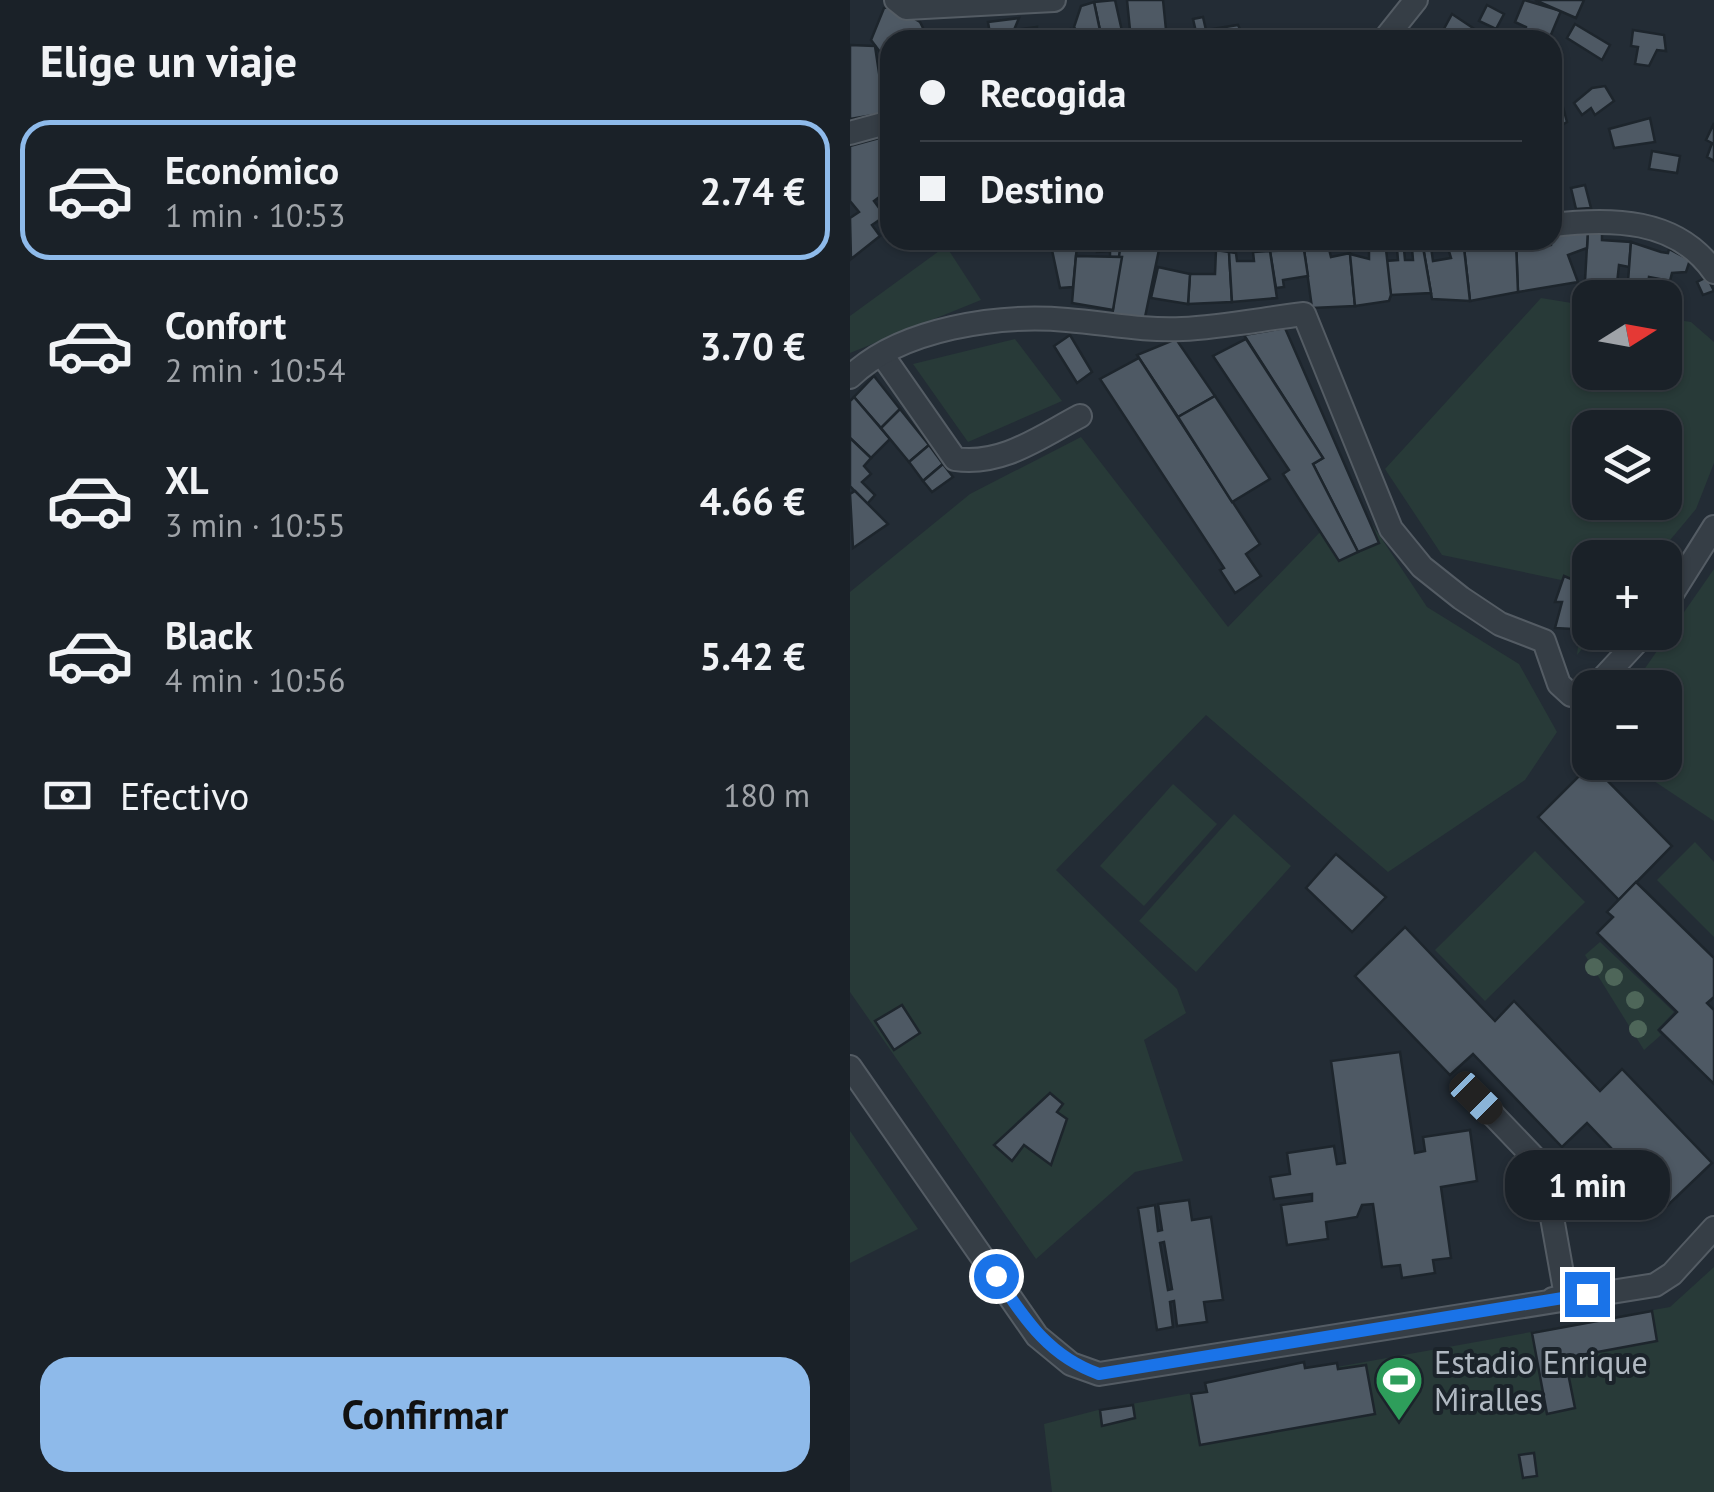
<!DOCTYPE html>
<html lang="es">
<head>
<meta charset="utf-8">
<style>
	:root { --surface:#1a2128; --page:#272e34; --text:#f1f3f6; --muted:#9fa3a8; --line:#383e45; --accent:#8ebaea }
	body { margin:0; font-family:"PT Sans",sans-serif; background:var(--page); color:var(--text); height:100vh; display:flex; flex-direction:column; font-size:38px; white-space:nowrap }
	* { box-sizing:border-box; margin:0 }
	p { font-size:32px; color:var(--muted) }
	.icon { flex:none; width:55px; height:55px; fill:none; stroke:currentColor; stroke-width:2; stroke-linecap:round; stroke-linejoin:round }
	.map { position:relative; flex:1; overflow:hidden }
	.panel { display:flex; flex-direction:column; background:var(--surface); width:850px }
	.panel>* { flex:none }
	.guide { position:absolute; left:30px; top:30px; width:682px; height:220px; border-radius:30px; box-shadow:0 2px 8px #0004,0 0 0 2px var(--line); display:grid; align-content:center; height:220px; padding:0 40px; background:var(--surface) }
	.needle { width:65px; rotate:79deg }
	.tools { position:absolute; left:722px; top:280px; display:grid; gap:20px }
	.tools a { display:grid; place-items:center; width:110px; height:110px; border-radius:20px; background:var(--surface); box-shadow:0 2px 8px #0004,0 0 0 2px var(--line); font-size:50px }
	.end { position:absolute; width:45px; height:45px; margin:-22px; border:12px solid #1a73e8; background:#fff; box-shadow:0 0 0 5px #fff }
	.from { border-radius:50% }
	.bubble { position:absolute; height:70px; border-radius:30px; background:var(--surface); box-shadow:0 2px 8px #0004,0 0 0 2px var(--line); font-size:32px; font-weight:700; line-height:70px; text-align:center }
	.car { position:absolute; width:30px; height:60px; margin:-30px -15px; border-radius:12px; box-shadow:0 0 8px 2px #0007; background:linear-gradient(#222 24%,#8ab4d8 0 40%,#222 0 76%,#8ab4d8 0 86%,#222 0) }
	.guide b { display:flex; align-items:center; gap:35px; height:95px; font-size:38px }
	.guide b+b { border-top:2px solid var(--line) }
	.guide i { width:25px; height:25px; background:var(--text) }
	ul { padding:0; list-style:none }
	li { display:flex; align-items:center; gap:30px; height:140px; margin:0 20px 15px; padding:0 20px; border:5px solid transparent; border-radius:30px }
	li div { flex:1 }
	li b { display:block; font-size:38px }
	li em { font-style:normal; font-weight:700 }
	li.current { border-color:var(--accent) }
	li>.icon { width:90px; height:90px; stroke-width:1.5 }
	h2 { padding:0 40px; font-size:45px; line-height:120px }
	.pay { display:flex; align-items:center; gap:25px; height:110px; padding:0 40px; font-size:38px }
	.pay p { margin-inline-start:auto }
	.action { display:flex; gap:20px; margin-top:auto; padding:20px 40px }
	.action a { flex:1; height:115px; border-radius:30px; background:var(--accent); color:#111; font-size:40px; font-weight:700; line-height:115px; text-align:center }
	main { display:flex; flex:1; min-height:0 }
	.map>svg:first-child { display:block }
	.green { fill:#283a38; fill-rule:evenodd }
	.building { fill:#4e5964; stroke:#1d252c; stroke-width:2.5; fill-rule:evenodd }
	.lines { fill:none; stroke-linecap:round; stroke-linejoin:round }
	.minor-casing { stroke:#545c64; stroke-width:26 }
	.minor { stroke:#363e46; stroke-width:22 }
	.tree { fill:#4e6659 }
	.route { stroke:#1a73e8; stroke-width:12 }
	.labels { text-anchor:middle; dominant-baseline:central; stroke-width:8; stroke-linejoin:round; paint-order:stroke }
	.poi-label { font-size:32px; fill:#b1b9c2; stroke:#1b232a; text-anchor:start }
</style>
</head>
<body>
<main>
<section class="panel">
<h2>Elige un viaje</h2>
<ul>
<li class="current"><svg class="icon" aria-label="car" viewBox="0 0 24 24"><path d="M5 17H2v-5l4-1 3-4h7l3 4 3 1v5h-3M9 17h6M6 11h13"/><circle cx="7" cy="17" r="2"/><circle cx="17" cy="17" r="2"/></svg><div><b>Económico</b><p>1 min · 10:53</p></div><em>2.74 €</em></li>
<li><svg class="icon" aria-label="car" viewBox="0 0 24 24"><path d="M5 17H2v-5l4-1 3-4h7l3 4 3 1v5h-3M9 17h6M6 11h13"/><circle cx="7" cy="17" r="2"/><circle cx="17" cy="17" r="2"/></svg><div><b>Confort</b><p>2 min · 10:54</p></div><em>3.70 €</em></li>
<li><svg class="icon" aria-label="car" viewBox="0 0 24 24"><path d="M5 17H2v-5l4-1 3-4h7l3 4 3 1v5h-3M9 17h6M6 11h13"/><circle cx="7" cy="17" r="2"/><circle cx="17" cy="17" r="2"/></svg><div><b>XL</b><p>3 min · 10:55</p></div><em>4.66 €</em></li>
<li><svg class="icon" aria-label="car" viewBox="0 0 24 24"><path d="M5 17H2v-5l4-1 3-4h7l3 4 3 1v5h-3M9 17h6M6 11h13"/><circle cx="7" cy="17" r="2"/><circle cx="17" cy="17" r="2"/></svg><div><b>Black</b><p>4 min · 10:56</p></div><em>5.42 €</em></li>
</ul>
<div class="pay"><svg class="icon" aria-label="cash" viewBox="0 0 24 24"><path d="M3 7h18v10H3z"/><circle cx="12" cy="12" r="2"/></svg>Efectivo<p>180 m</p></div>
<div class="action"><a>Confirmar</a></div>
</section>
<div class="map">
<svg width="864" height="1492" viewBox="0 0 864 1492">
	<rect width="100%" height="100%" fill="#232c35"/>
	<g class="green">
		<path d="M 96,246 L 131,300 L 0,353 L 0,316 Z"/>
		<path d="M 691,298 L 740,306 L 740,372 L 815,372 L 815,318 L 841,322 L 864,342 L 864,463 L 846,509 L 806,557 L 740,558 L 740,632 L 745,633 L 727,655 L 735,585 L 592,555 L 535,469 ZM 740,428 L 815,428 L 815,502 L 740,502 Z"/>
		<path d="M 165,339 L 212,401 L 118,442 L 63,364 Z"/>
		<path d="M 231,437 L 378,627 L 504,497 L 577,607 L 669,664 L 707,732 L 675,780 L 538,872 L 356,715 L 206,870 L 327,989 L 336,1013 L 294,1040 L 333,1161 L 285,1172 L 186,1259 L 0,992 L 0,592 L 120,494 Z"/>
		<path d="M 864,569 L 864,821 L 777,763 L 815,762 L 815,688 L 782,687 Z"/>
		<path d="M 323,784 L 367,824 L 294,906 L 250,866 Z"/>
		<path d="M 384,814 L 441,866 L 346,972 L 289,921 Z"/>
		<path d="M 845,842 L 864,862 L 864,937 L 807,880 Z"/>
		<path d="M 685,851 L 735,902 L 635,1001 L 585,950 Z"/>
		<path d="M 750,942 L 824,1012 L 807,1030 L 811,1035 L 794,1050 L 735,955 Z"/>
		<path d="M 0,1131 L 68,1229 L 0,1263 Z"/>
		<path d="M 864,1267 L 864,1492 L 202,1492 L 194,1424 L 248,1410 L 820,1307 Z"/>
	</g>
	<g class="building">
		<path d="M 265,0 L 274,40 L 252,40 L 244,2 Z"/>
		<path d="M 277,0 L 313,0 L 317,40 L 281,40 Z"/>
		<path d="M 674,0 L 711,11 L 700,37 L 690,33 L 690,40 L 675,40 L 676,27 L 665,22 Z"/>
		<path d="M 685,0 L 734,0 L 726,18 Z"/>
		<path d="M 244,2 L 252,40 L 232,40 L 224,27 L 231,6 Z"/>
		<path d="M 637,5 L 654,14 L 646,29 L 629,21 Z"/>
		<path d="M 43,6 L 70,22 L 79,40 L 40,40 L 36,60 L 21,40 L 34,8 Z"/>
		<path d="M 602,14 L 641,40 L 589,38 Z"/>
		<path d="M 353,17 L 356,30 L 388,25 L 395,40 L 317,40 L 317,36 L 346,32 L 343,19 Z"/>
		<path d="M 169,18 L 164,30 L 187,27 L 187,40 L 141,40 L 138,22 Z"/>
		<path d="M 725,24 L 760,45 L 752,60 L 717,38 Z"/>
		<path d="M 220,29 L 221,40 L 187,40 L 187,35 Z"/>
		<path d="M 783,30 L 814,35 L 816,51 L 807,50 L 799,66 L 785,64 L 788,47 L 781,46 Z"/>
		<path d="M 0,45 L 25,46 L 35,113 L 0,119 Z"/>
		<path d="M 706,81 L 717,122 L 702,130 L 702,83 Z"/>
		<path d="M 755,86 L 764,101 L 745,115 L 741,108 L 732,115 L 724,103 L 742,88 Z"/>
		<path d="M 800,118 L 805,142 L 764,148 L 759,129 Z"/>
		<path d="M 864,123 L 864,161 L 857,157 L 862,143 L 856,140 Z"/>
		<path d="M 40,135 L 40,189 L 24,201 L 35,216 L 22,225 L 30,236 L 1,259 L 0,218 L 9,212 L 0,201 L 0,146 Z"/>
		<path d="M 802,151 L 830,156 L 827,173 L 799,169 Z"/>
		<path d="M 735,185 L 741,208 L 726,209 L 721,188 Z"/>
		<path d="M 738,228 L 752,228 L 752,240 L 781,242 L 779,267 L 769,265 L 766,293 L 756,292 L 756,281 L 735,281 Z"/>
		<path d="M 738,228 L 737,248 L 718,255 L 728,282 L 668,292 L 666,242 L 677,240 L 678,249 L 701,245 L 702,232 Z"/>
		<path d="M 246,240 L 271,240 L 272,257 L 260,257 L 260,251 L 247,252 Z"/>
		<path d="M 271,240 L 296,249 L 298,240 L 311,240 L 294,322 L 262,317 Z"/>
		<path d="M 666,242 L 668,292 L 620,301 L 614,248 Z"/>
		<path d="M 781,242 L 811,252 L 818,253 L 819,249 L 840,260 L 836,272 L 822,273 L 820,281 L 799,277 L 796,298 L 777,295 Z"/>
		<path d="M 227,246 L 223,287 L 210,288 L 202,250 Z"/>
		<path d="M 573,247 L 581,247 L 583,261 L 601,258 L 598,248 L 614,248 L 620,301 L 582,299 Z"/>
		<path d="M 573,247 L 581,293 L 541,295 L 535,261 L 548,260 L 547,249 L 554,249 L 555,260 L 563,260 L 562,248 Z"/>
		<path d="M 479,249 L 481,257 L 500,253 L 505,306 L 462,308 L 454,250 Z"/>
		<path d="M 519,249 L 536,249 L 541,295 L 539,301 L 505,306 L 500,254 L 519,259 Z"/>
		<path d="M 366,250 L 379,252 L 382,302 L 338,304 L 340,274 L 365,274 Z"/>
		<path d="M 454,250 L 458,276 L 433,280 L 434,287 L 426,288 L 420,251 Z"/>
		<path d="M 420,251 L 427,298 L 382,302 L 379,252 L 386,253 L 387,261 L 404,261 L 403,252 Z"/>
		<path d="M 226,256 L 272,257 L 263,310 L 222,303 Z"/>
		<path d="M 308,267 L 340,274 L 338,304 L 301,298 Z"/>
		<path d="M 857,277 L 864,291 L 853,295 L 847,282 Z"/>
		<path d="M 435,328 L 529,543 L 508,552 L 463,464 L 473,458 L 394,335 Z"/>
		<path d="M 220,335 L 242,372 L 227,383 L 204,346 Z"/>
		<path d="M 326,339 L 365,396 L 328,417 L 287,355 Z"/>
		<path d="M 396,339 L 473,458 L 463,464 L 508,552 L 489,561 L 433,474 L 439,470 L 363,356 Z"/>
		<path d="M 289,358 L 410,544 L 396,554 L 411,576 L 385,593 L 370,570 L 374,568 L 250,379 Z"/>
		<path d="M 24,376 L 50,409 L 31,428 L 4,397 Z"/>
		<path d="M 365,396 L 420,479 L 382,502 L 328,417 Z"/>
		<path d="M 4,397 L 40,439 L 21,458 L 0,438 L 0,401 Z"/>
		<path d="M 50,409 L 79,445 L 59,462 L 31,428 Z"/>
		<path d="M 0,438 L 21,458 L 14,466 L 21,474 L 12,482 L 25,495 L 17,504 L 0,486 Z"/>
		<path d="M 79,445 L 93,464 L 73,481 L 59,462 Z"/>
		<path d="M 93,464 L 103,477 L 82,492 L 73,481 Z"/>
		<path d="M 5,491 L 38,524 L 3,548 L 0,494 Z"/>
		<path d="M 714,576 L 738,586 L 723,629 L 705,628 L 712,602 L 705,602 Z"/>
		<path d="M 741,764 L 822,846 L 769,900 L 688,817 Z"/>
		<path d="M 486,854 L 536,897 L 502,932 L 456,888 Z"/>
		<path d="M 786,882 L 864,958 L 864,997 L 857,1003 L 864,1010 L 864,1084 L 809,1030 L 827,1012 L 747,933 L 763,917 L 757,912 Z"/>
		<path d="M 555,927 L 645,1021 L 664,1001 L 750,1091 L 772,1069 L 862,1163 L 817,1206 L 737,1123 L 712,1147 L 623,1054 L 600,1075 L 505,976 Z"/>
		<path d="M 52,1005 L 70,1033 L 44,1050 L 25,1021 Z"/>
		<path d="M 550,1052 L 565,1153 L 575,1151 L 573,1137 L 620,1130 L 627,1181 L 591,1187 L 601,1258 L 583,1260 L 585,1273 L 552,1278 L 550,1265 L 532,1267 L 523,1204 L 512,1205 L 507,1217 L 476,1222 L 478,1239 L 437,1245 L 431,1205 L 462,1201 L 462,1194 L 424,1199 L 420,1177 L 440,1174 L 437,1153 L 484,1146 L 487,1164 L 495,1163 L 481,1061 Z"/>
		<path d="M 200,1093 L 213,1104 L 207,1112 L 217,1119 L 201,1165 L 174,1145 L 162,1161 L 144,1145 Z"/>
		<path d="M 339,1200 L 342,1220 L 361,1217 L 373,1300 L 354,1302 L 357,1322 L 327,1326 L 324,1301 L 320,1302 L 323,1327 L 307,1330 L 288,1208 L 305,1205 L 308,1231 L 312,1230 L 308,1204 ZM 314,1242 L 322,1289 L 318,1290 L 310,1243 Z"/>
		<path d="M 802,1311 L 807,1341 L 715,1358 L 725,1408 L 697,1414 L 682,1333 Z"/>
		<path d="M 454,1362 L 455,1368 L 487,1363 L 488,1369 L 516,1365 L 525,1414 L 350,1445 L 341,1394 L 357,1392 L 355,1383 Z"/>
		<path d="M 283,1405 L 285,1418 L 252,1426 L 250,1410 Z"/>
		<path d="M 684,1453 L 687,1476 L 673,1478 L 669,1455 Z"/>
	</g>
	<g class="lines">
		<g class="minor-casing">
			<g id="minor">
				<path d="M 46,0 L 56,8 L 204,0"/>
				<path d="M 534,40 L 566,0"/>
				<path d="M 0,133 L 40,122"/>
				<path d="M 702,225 C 760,218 827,218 864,272"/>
				<path d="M 33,356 L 105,459 C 152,466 190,437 230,416"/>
				<path d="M 0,377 C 51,328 149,314 217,320 C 256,323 293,331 332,329 C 372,327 413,319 454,314 L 541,529 L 572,567 L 611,598 L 650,624 L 694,641 L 709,684 L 721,695 L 740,691"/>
				<path d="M 815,605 L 864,527"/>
				<path d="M 744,688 L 796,632"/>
				<path d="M 0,1067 L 187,1336 L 221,1364 L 249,1374 L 805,1285 L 822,1274 L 864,1228"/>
				<path d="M 627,1098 L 693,1167 L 716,1296 L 703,1299"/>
			</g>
		</g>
		<use href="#minor" class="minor"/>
	</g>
	<g class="tree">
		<circle cx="744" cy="967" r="9"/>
		<circle cx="764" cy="977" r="9"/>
		<circle cx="785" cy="1000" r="9"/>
		<circle cx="788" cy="1029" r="9"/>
	</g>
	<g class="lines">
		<path class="route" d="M 146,1276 C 175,1319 198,1356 249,1374 L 737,1294"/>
	</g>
	<defs>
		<g id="stadium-pin" transform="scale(2.5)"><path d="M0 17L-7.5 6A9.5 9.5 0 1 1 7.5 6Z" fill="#2e9e5b" stroke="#1b232a"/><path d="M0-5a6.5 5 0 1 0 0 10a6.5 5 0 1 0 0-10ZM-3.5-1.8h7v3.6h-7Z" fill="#fff"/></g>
	</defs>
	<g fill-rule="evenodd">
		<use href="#stadium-pin" x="549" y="1380"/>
	</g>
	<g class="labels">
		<g class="poi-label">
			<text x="584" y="1362">Estadio Enrique<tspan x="584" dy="37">Miralles</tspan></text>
		</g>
	</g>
</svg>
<div class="tools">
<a><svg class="needle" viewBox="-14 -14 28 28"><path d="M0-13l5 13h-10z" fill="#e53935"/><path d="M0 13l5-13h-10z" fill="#9fa3a8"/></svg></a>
<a><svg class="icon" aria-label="layers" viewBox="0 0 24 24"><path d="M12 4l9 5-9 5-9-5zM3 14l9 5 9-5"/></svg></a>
<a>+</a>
<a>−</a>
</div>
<i class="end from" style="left:146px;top:1276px"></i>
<i class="end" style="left:737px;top:1294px"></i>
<div class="bubble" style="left:655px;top:1150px;width:165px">1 min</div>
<i class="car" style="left:626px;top:1098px;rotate:135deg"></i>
<div class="guide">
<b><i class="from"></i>Recogida</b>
<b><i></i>Destino</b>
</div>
</div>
</main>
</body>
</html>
